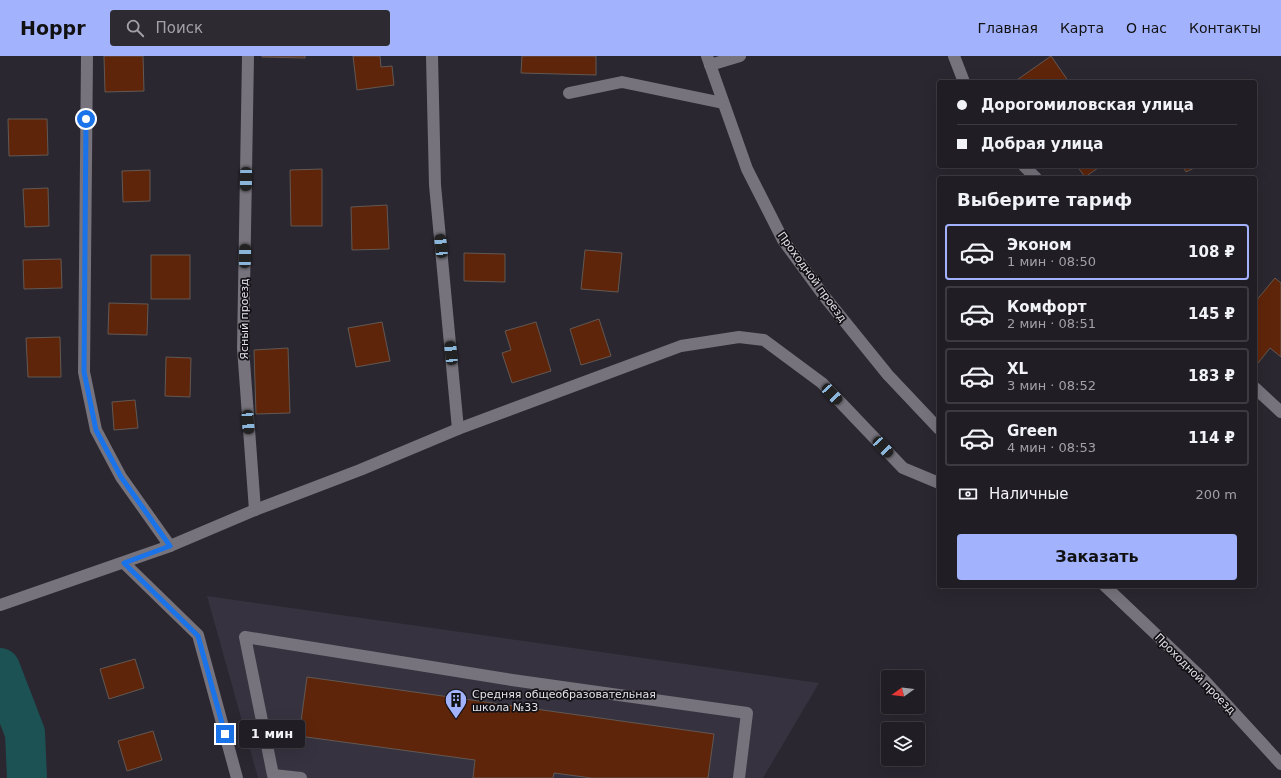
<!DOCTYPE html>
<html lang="ru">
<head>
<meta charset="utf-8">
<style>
	:root { --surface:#201d24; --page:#2d2a31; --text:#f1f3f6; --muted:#a2a2a6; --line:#3d3b41; --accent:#a2b2fd }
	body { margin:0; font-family:"DejaVu Sans",sans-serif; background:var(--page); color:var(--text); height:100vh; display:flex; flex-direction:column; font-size:15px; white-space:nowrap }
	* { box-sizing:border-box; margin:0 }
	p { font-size:13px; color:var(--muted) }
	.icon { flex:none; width:22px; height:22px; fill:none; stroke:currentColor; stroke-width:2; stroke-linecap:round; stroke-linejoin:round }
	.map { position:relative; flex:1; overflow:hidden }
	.sheet { position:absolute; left:937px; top:120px; width:320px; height:412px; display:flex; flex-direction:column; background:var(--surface); border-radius:4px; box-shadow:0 4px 16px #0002,0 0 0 1px var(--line) }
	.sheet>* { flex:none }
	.hud { position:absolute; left:937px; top:24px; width:320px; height:88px; border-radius:4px; box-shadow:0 4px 16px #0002,0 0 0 1px var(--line); display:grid; align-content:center; height:88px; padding:0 20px; background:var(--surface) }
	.needle { width:26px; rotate:255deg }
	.controls { position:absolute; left:881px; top:614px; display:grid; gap:8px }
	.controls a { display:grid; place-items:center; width:44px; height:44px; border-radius:4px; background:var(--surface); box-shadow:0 4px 16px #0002,0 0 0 1px var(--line); font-size:20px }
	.end { position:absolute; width:18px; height:18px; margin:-9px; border:5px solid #1a73e8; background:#fff; box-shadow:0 0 0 2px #fff }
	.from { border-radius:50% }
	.bubble { position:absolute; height:28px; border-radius:4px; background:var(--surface); box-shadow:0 4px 16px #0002,0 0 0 1px var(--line); font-size:13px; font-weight:600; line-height:28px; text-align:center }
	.car { position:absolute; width:12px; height:24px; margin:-12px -6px; border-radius:5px; box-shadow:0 0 3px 1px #0007; background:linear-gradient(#222 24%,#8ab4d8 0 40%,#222 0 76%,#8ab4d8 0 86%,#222 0) }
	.hud b { display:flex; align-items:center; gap:14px; height:38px; font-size:15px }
	.hud b+b { border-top:1px solid var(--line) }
	.hud i { width:10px; height:10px; background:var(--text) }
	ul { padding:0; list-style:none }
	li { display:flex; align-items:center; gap:12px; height:56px; margin:0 8px 6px; padding:0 12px; border:2px solid var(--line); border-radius:4px }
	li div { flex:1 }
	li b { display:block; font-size:15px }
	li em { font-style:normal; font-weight:600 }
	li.selected { border-color:var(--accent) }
	li>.icon { width:36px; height:36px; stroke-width:1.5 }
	h2 { padding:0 20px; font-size:18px; line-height:48px }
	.pay { display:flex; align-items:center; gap:10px; height:44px; padding:0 20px; font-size:15px }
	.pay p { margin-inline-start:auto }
	.primary-button { display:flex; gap:8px; margin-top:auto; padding:8px 20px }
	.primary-button a { flex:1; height:46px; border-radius:4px; background:var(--accent); color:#111; font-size:16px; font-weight:600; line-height:46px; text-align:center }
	header { display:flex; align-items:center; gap:24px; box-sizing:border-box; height:56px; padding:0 20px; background:var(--accent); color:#111 }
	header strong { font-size:19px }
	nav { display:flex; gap:22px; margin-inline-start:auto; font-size:14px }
	.search { width:280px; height:36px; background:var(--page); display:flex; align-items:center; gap:10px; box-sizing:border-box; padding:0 14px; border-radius:4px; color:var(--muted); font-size:15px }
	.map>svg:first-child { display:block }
	.built { fill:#37323f }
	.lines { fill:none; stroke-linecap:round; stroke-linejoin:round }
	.river { stroke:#1d5255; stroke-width:40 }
	.building { fill:#5f250a; stroke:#625853 }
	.minor { stroke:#76737c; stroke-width:12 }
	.route { stroke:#1a73e8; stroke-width:5 }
	.labels { text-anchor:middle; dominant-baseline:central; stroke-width:3.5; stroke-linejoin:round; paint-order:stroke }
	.street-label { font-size:11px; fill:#e4e2e8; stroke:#121115 }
	.poi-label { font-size:11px; fill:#e4e2e8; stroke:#121115; text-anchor:start }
</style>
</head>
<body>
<header>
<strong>Hoppr</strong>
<div class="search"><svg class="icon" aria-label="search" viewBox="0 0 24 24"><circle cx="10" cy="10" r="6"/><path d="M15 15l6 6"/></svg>Поиск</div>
<nav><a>Главная</a><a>Карта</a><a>О нас</a><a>Контакты</a></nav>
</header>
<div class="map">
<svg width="1281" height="722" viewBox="0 0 1281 722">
	<rect width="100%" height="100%" fill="#2a2730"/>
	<path class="built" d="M 207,540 L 819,627 L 763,722 L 258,722 Z"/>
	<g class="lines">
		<path class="river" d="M 0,612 L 25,677 L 27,722"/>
	</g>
	<g class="building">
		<path d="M 104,0 L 143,0 L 144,35 L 105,36 Z"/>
		<path d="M 262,0 L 305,0 L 305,2 L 262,1 Z"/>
		<path d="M 353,0 L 380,0 L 381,11 L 392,10 L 394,29 L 357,34 Z"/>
		<path d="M 522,0 L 596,0 L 596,19 L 521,17 Z"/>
		<path d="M 1051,0 L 1069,26 L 1014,26 Z"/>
		<path d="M 8,63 L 47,63 L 48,99 L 9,100 Z"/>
		<path d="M 1077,110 L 1101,110 L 1085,121 Z"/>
		<path d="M 1183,110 L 1198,110 L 1186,116 Z"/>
		<path d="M 322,113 L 322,170 L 291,170 L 290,114 Z"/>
		<path d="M 150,114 L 150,145 L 123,146 L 122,115 Z"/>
		<path d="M 48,132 L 49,170 L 25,171 L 23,133 Z"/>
		<path d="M 387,149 L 389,193 L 352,194 L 351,151 Z"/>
		<path d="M 585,194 L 622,197 L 618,236 L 581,233 Z"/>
		<path d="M 464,197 L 505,198 L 505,226 L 464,225 Z"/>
		<rect x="151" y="199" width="39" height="44"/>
		<path d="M 61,203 L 62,232 L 24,233 L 23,204 Z"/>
		<path d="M 1275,222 L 1281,227 L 1281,301 L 1270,292 L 1258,307 L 1255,305 L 1255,246 Z"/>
		<path d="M 109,247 L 148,248 L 147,279 L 108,278 Z"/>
		<path d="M 599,263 L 611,300 L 581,309 L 570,273 Z"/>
		<path d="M 382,266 L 390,305 L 356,311 L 348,272 Z"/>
		<path d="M 536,266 L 551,315 L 512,327 L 502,297 L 511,294 L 505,275 Z"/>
		<path d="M 60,281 L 61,321 L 28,321 L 26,282 Z"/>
		<path d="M 288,292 L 290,357 L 256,358 L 254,294 Z"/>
		<path d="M 166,301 L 191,302 L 190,341 L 165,340 Z"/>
		<path d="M 135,344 L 138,372 L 114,374 L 112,346 Z"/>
		<path d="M 135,603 L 144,632 L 109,643 L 100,613 Z"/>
		<path d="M 307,621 L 714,678 L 708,722 L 592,722 L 554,717 L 553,722 L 473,722 L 475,704 L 299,680 Z"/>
		<path d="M 153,675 L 162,704 L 127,715 L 118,685 Z"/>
	</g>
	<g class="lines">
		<g class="minor">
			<path d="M 87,0 L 84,316 L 96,374 L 121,421 L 170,490"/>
			<path d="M 248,0 L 243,292 L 255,454"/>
			<path d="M 432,0 L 435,129 L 458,373"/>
			<path d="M 707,0 L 747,113 L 783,184 L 824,240 L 888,319 L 939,373"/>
			<path d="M 954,0 L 964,26"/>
			<path d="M 710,9 L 740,0"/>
			<path d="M 569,37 L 622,26 L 723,47"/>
			<path d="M 1024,110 L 1036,122"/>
			<path d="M 1255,332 L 1281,356"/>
			<path d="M 124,507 L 198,579 L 237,722"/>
			<path d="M 1105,530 L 1203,623 L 1281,708"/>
			<path d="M 0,549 L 170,490 L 255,454 L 360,414 L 458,373 L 681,290 L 739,281 L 764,284 L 822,327 L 903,412 L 939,427"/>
			<path d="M 301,722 L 273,719 L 245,581 L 512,624 L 747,657 L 739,722"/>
		</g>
	</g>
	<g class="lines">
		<path class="route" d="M 86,63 L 84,316 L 96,374 L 121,421 L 170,490 L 124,507 L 198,580 L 225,678"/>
	</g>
	<defs>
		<g id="building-pin" transform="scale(1.15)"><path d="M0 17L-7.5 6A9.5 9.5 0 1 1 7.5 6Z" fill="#a2b2fd" stroke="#121115"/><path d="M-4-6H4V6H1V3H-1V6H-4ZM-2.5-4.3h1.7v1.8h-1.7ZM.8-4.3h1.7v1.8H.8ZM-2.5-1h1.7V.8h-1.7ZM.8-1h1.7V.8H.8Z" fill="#111"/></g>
	</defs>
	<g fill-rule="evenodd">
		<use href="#building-pin" x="456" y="644"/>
	</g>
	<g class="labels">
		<g class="street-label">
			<text transform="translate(812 221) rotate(54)">Проходной проезд</text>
			<text transform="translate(244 263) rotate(-90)">Ясный проезд</text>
			<text transform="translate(1195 618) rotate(45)">Проходной проезд</text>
		</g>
		<g class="poi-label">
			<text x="472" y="638">Средняя общеобразовательная<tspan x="472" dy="13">школа №33</tspan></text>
		</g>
	</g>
</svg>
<div class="controls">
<a><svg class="needle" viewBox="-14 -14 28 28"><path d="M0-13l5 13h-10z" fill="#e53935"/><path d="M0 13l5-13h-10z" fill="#a2a2a6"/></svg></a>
<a><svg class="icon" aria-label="layers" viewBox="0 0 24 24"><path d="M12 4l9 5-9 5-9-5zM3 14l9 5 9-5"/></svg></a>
</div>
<i class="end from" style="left:86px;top:63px"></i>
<i class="end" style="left:225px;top:678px"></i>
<div class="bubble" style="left:239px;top:664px;width:66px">1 мин</div>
<i class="car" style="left:246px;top:123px;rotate:181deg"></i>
<i class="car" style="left:441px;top:190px;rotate:354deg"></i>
<i class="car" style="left:245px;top:200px;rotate:1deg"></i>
<i class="car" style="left:451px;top:297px;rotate:354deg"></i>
<i class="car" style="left:832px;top:338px;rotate:137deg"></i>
<i class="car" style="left:248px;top:366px;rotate:176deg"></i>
<i class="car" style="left:883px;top:391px;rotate:137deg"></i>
<div class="hud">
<b><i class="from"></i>Дорогомиловская улица</b>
<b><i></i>Добрая улица</b>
</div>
<section class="sheet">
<h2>Выберите тариф</h2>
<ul>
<li class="selected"><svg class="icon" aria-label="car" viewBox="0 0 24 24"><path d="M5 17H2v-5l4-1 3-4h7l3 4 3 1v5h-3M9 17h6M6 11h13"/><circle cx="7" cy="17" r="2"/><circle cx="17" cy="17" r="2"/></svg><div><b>Эконом</b><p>1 мин · 08:50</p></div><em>108 ₽</em></li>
<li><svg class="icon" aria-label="car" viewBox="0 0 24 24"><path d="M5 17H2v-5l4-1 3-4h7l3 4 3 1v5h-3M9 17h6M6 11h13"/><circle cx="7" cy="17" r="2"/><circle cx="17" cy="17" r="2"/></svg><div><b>Комфорт</b><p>2 мин · 08:51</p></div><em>145 ₽</em></li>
<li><svg class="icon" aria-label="car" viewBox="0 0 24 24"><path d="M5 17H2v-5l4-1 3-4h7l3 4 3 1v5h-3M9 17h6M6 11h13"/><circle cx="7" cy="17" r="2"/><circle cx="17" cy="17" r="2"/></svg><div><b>XL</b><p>3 мин · 08:52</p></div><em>183 ₽</em></li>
<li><svg class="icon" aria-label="car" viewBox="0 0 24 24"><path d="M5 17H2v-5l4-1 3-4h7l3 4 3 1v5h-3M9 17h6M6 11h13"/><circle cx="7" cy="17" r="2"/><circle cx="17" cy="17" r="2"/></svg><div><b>Green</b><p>4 мин · 08:53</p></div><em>114 ₽</em></li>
</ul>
<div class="pay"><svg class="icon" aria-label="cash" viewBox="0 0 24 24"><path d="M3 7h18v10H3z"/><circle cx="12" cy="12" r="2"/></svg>Наличные<p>200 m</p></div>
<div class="primary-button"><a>Заказать</a></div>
</section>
</div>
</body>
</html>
